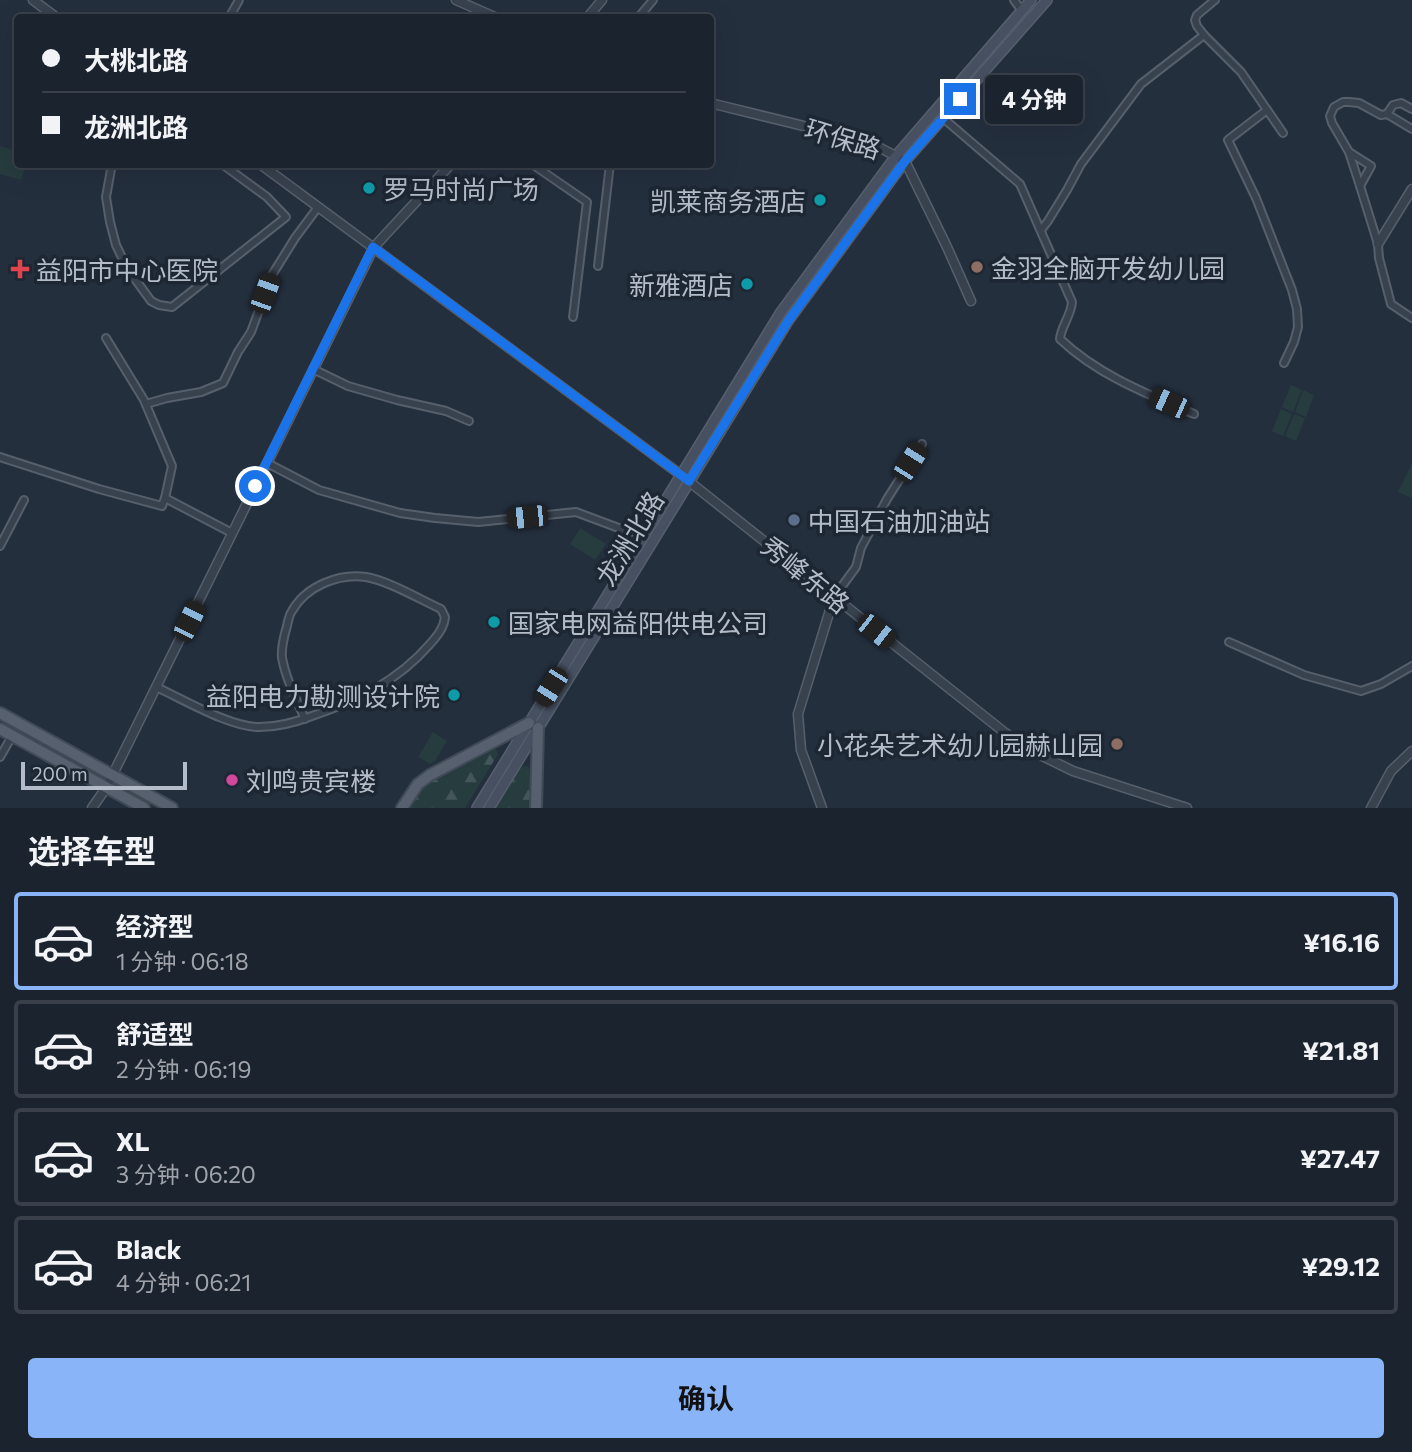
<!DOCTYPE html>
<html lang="zh">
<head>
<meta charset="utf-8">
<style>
	:root { --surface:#1b232e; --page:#282f3a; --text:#f1f3f6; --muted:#a0a4aa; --line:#39404a; --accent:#8ab4f8 }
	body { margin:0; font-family:Commissioner,"Noto Sans SC",sans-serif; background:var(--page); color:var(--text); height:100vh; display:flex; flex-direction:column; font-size:26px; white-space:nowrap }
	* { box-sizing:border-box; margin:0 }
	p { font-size:23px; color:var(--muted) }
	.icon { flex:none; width:38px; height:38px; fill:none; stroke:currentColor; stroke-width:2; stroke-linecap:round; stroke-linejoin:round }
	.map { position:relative; height:808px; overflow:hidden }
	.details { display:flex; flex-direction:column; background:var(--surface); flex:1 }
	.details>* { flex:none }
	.top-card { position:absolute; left:14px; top:14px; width:700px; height:154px; border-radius:7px; box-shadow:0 7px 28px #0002,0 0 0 2px var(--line); display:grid; align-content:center; height:154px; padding:0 28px; background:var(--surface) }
	.scale { position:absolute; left:21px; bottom:18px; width:166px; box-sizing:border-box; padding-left:7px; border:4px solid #b4bcc9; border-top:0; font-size:19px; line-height:24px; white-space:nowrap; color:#b4bcc9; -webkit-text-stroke:5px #1d2633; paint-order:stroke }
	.end { position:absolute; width:32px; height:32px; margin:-16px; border:9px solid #1a73e8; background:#fff; box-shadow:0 0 0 4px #fff }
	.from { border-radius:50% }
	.bubble { position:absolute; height:49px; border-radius:7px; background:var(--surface); box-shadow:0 7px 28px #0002,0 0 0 2px var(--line); font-size:23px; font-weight:700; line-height:49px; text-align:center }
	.car { position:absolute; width:21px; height:42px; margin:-21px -10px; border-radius:9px; box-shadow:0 0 5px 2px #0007; background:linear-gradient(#222 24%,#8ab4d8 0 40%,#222 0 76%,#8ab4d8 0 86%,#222 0) }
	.top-card b { display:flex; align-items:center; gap:24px; height:66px; font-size:26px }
	.top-card b+b { border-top:2px solid var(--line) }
	.top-card i { width:18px; height:18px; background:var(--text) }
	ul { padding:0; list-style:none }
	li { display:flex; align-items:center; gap:21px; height:98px; margin:0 14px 10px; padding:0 14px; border:4px solid var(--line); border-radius:7px }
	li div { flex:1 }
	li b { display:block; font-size:26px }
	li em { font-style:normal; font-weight:700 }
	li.active { border-color:var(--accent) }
	li>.icon { width:63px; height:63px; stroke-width:1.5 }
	h2 { padding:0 28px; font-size:32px; line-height:84px }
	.cta { display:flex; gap:14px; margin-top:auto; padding:14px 28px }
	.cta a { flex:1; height:80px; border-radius:7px; background:var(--accent); color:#111; font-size:28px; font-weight:700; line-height:80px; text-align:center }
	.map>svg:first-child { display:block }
	.forest { fill:url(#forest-firs) }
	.pitch { fill:#263c3f }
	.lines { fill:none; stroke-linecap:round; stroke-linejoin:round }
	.minor-casing { stroke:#565f6c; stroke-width:10 }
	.tertiary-casing { stroke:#565f6c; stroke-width:11 }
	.secondary-casing { stroke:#565f6c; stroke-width:12 }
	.primary-casing { stroke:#414a57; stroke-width:14 }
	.minor { stroke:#38414e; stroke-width:6 }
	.tertiary { stroke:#38414e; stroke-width:8 }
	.secondary { stroke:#465061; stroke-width:9 }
	.primary { stroke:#56606e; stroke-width:10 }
	.route { stroke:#1a73e8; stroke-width:9 }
	.culture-dot { fill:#0f9aa8; stroke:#1d2633; stroke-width:2.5 }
	.education-dot { fill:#8d6e63; stroke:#1d2633; stroke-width:2.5 }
	.health-dot { fill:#e0444e; stroke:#1d2633; stroke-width:2.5 }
	.service-dot { fill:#5c6f8a; stroke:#1d2633; stroke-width:2.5 }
	.hotel-dot { fill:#d1479c; stroke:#1d2633; stroke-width:2.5 }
	.labels { text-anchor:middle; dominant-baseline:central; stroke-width:7; stroke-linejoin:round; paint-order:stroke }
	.street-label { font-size:26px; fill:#b4bcc9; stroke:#1d2633 }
	.poi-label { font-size:26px; fill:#b4bcc9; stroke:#1d2633; text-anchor:start }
</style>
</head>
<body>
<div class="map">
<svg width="1412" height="808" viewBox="0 0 1412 808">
	<defs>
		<pattern id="forest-firs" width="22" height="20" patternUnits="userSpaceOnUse" patternTransform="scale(1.75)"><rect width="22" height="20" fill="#263c3f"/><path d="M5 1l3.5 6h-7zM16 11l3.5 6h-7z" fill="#435659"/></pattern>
	</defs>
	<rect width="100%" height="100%" fill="#242f3e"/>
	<g class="forest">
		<path d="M 491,749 L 496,749 L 498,754 L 465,808 L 406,808 L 421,785 Z"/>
		<path d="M 526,766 L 531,769 L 532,808 L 494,808 L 518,769 Z"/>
	</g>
	<g class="pitch">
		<path d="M 0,146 L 17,151 L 18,164 L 26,165 L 21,180 L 0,174 Z"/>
		<path d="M 1291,385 L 1302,390 L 1293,412 L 1282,407 Z"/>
		<path d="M 1303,390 L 1314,395 L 1306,417 L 1295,412 Z"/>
		<path d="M 1281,409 L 1292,414 L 1283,436 L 1272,431 Z"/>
		<path d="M 1294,414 L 1305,418 L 1296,441 L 1285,436 Z"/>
		<path d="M 1412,463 L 1412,498 L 1398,492 Z"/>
		<path d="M 580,528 L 606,544 L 595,560 L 570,544 Z"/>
		<path d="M 433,732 L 447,741 L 435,761 L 430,764 L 418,757 Z"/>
	</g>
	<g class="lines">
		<g class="minor-casing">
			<g id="minor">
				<path d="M 1014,0 L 1022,11"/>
				<path d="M 229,18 L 239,0"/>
				<path d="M 638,18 L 653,0"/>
				<path d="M 1204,35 L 1241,72 L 1283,133"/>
				<path d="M 1267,110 L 1228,140 L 1256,198 L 1292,290 L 1297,309 L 1298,327 L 1294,342 L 1284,363"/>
				<path d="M 1387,114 L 1393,105 L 1401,103 L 1412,109"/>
				<path d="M 943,118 L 1020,184 L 1072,302 C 1071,316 1061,326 1060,339 C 1098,375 1147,394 1194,414"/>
				<path d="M 1412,129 L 1387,114 L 1381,115 L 1359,103 L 1349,102 L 1343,102 L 1334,107 L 1330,116 L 1332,123 L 1349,152 L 1371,166 L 1360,186 L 1378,244 L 1379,258 L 1391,304 L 1412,318"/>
				<path d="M 1349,152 L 1360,186"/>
				<path d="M 112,164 L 106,197 L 110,222 L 116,245 L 127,268 L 151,301 L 159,305 L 172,307 L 286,217 L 267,197 L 222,164"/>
				<path d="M 532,164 L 587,202 L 573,317"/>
				<path d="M 1041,230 L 1048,221 L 1067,190 L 1081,164 L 1141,84 L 1204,35 L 1197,26 L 1195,20 L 1197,15 L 1215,0"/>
				<path d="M 598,266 L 610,164"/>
				<path d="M 106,338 L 144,400 L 172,466 L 165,498 L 232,533"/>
				<path d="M 313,369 L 348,386 L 397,400 L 446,411 L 469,421"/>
				<path d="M 146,404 L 167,398 L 201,392 L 223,383 L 238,352 L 251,332 L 272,275 L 295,238 L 318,207"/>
				<path d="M 0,457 L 99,489 L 162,506 L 165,498"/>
				<path d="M 267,463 L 319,490 L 400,513 L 435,518 L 478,522 L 576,512 L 624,530 L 646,534"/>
				<path d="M 0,546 L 24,500"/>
				<path d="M 834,597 L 856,567 L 861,548 L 887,499 L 922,444"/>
				<path d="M 1229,642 L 1304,675 L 1361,691 L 1381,684 L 1412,666"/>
				<path d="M 156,687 C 183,699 231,728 260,727 C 278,727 296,722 312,716 C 357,701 398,681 430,644 C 437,636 444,628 445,617 L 441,609 C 419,599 389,581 366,577 C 339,573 306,586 292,611 C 289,615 288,621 287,626 C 284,636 281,648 282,658 C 286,679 296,699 305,719"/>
				<path d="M 0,757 L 12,736"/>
			</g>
		</g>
		<g class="tertiary-casing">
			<g id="tertiary">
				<path d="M 33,0 L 57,18"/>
				<path d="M 456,0 L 497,18"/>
				<path d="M 587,18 L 602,0"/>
				<path d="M 710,103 L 869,142 L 905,161 L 947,247 L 971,301"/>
				<path d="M 260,164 L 681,475 L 1004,732 L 1032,751 L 1073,771 L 1187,808"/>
				<path d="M 1378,244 L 1412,189"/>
				<path d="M 92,808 L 106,788 L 112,776 L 374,247 L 451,164"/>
				<path d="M 822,808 L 801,750 L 798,714 L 834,597"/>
				<path d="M 1371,808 L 1391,771 L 1412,751"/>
			</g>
		</g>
		<g class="secondary-casing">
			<g id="secondary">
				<path d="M 477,808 L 781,312 L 896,156 L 1031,0"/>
				<path d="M 489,808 L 788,321 L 905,161 L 1047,0"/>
			</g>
		</g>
		<g class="primary-casing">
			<g id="primary">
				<path d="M 0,713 L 172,808"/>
				<path d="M 0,729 L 144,808"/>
				<path d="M 402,808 L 418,784 L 430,775 L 529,723"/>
				<path d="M 536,808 L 538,728"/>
			</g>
		</g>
		<use href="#minor" class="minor"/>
		<use href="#tertiary" class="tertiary"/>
		<use href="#secondary" class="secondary"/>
		<use href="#primary" class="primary"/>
	</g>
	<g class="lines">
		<path class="route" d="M 255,486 L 373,247 L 689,481 L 788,321 L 905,161 L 960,99"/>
	</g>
	<g class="culture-dot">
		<circle cx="369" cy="188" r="7"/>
		<circle cx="820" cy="200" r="7"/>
		<circle cx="747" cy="284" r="7"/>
		<circle cx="494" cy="622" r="7"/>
		<circle cx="454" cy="695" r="7"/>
	</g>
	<g class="education-dot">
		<circle cx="977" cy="267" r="7"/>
		<circle cx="1117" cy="744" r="7"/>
	</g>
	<path class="health-dot" d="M16.5 258.5h7v7h7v7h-7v7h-7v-7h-7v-7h7z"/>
	<circle class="service-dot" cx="794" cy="520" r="7"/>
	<circle class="hotel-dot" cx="232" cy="780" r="7"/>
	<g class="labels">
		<g class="street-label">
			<text transform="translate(843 138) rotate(17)">环保路</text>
			<text transform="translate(629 538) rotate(-59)">龙洲北路</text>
			<text transform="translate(806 574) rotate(39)">秀峰东路</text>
		</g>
		<g class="poi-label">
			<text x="383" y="188">罗马时尚广场</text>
			<text x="806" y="200" text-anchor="end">凯莱商务酒店</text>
			<text x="991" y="267">金羽全脑开发幼儿园</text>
			<text x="36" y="269">益阳市中心医院</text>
			<text x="733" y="284" text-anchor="end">新雅酒店</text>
			<text x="808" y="520">中国石油加油站</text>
			<text x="508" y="622">国家电网益阳供电公司</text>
			<text x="440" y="695" text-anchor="end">益阳电力勘测设计院</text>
			<text x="1103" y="744" text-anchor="end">小花朵艺术幼儿园赫山园</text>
			<text x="246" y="780">刘鸣贵宾楼</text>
		</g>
	</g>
</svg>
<div class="scale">200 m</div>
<i class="end from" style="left:255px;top:486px"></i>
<i class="end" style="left:960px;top:99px"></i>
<div class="bubble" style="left:985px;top:75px;width:98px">4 分钟</div>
<i class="car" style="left:265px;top:293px;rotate:20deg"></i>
<i class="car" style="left:1169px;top:403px;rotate:294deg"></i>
<i class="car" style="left:910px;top:462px;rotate:32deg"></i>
<i class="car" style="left:527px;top:517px;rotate:264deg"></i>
<i class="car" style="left:189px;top:621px;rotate:26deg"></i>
<i class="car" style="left:876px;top:631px;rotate:128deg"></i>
<i class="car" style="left:551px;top:687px;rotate:212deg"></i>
<div class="top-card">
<b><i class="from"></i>大桃北路</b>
<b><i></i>龙洲北路</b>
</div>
</div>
<section class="details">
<h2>选择车型</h2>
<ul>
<li class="active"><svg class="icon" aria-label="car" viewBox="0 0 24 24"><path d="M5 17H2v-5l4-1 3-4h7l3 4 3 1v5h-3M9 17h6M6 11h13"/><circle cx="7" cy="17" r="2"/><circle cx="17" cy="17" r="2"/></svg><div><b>经济型</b><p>1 分钟 · 06:18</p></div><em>¥16.16</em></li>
<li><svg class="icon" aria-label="car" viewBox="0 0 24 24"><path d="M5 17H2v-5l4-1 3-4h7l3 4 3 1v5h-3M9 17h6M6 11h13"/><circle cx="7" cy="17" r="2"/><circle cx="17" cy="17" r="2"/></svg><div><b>舒适型</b><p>2 分钟 · 06:19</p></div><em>¥21.81</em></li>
<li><svg class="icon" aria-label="car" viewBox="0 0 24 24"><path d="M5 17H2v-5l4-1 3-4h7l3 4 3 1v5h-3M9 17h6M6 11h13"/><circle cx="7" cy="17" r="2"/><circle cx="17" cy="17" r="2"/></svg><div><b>XL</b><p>3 分钟 · 06:20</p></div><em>¥27.47</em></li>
<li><svg class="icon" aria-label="car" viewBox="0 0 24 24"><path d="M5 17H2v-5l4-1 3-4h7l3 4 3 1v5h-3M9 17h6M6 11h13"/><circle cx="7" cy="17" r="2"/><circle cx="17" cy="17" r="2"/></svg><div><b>Black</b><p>4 分钟 · 06:21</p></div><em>¥29.12</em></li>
</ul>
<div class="cta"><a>确认</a></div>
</section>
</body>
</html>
